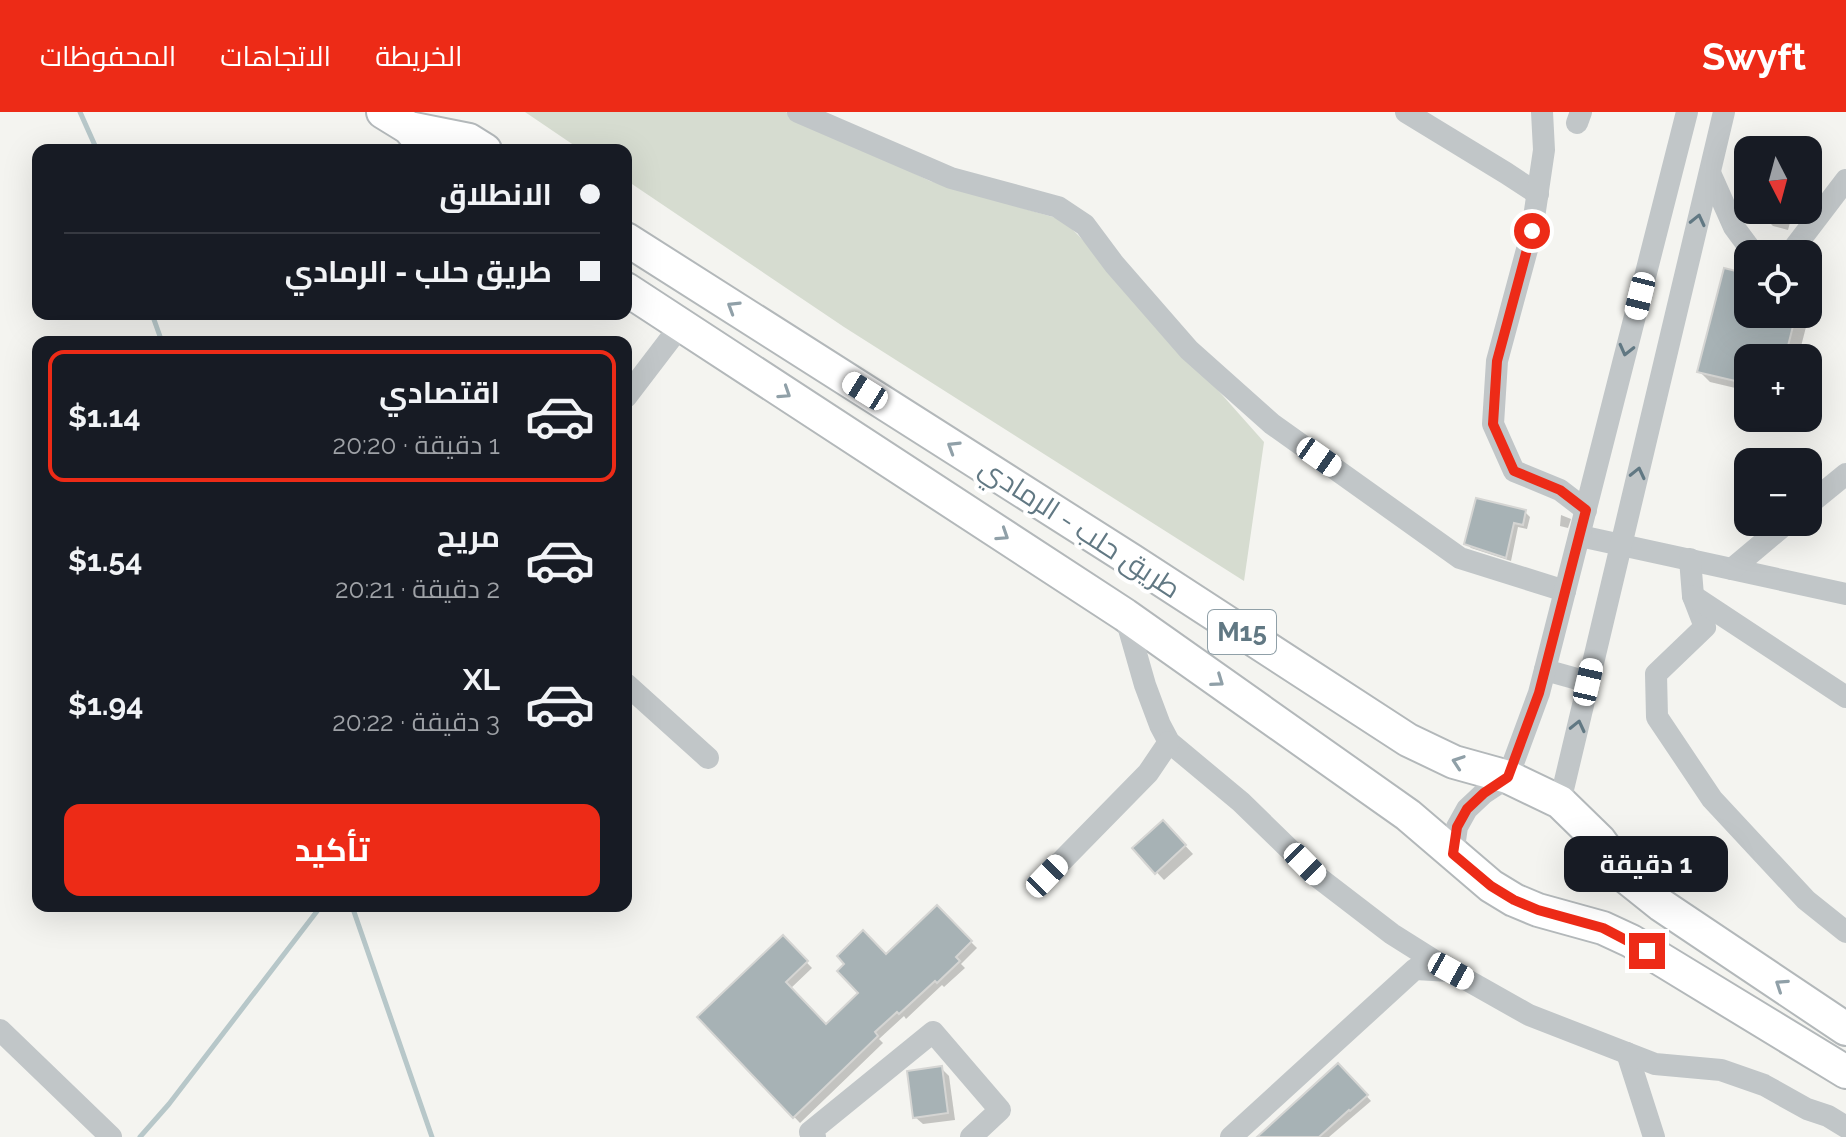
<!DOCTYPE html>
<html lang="ar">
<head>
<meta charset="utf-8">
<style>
	:root { --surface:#171b24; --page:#20242c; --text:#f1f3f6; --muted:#9ea1a6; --line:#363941; --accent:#ed2b17 }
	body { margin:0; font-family:Raleway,Cairo,sans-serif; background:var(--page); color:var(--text); direction:rtl; height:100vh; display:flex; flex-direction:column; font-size:30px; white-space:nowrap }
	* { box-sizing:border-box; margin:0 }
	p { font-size:26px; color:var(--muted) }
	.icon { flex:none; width:44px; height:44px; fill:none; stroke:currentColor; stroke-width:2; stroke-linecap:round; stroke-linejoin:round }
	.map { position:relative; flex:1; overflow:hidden; direction:ltr }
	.side { position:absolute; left:32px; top:224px; width:600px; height:576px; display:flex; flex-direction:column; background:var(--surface); border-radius:16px; box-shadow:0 8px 32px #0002; direction:rtl }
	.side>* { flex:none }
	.top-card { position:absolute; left:32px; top:32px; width:600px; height:176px; border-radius:16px; box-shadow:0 8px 32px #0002; direction:rtl; display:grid; align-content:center; height:176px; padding:0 32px; background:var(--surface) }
	.needle { width:52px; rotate:174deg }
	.fabs { position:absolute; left:1734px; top:24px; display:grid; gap:16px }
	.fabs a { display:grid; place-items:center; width:88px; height:88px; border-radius:16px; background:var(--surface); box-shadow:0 8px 32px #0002; font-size:40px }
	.end { position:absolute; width:36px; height:36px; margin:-18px; border:10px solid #ed2b17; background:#fff; box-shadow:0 0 0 4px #fff }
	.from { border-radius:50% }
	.bubble { position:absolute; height:56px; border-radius:16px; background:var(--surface); box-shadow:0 8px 32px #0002; font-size:26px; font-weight:700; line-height:56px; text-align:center; direction:rtl }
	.car { position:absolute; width:24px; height:48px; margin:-24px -12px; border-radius:10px; box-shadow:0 0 6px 2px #0007; background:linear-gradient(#fff 24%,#345 0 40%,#fff 0 76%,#345 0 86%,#fff 0) }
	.top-card b { display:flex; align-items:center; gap:28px; height:76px; font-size:30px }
	.top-card b+b { border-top:2px solid var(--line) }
	.top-card i { width:20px; height:20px; background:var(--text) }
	ul { padding:14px 0 0; list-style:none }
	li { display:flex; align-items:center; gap:24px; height:132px; margin:0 16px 12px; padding:0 16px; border:4px solid transparent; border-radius:16px }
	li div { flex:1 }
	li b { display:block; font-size:30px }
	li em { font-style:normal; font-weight:700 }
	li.current { border-color:var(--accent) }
	li>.icon { width:72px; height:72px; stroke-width:1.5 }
	.action { display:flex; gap:16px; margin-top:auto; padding:16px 32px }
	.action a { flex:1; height:92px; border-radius:16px; background:var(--accent); color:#fff; font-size:32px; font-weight:700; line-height:92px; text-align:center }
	header { display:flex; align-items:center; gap:48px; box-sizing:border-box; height:112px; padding:0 40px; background:var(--accent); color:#fff }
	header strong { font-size:38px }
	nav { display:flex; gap:44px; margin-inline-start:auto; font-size:28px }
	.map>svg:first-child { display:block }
	.green { fill:#d6dcd0 }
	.shadow { fill:#0003 }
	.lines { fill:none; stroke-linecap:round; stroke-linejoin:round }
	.stream { stroke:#b7c7c9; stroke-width:5 }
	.building { fill:#a7b2b5; stroke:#d5d5d3; stroke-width:2 }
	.highway-casing { stroke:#b3b8ba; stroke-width:36 }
	.minor { stroke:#c1c6c8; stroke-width:22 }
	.highway { stroke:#fff; stroke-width:32 }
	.oneway { stroke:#617883 }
	.oneway2 { stroke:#90a0a8 }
	.route { stroke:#ed2b17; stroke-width:10 }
	.labels { text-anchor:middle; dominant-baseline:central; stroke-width:8; stroke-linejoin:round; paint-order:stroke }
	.shield { fill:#fff; stroke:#90a0a8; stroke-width:2 }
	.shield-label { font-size:26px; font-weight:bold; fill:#617883 }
	.street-label { font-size:28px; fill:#617883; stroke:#fff }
</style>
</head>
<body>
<header>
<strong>Swyft</strong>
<nav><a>الخريطة</a><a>الاتجاهات</a><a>المحفوظات</a></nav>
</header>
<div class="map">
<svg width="1846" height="1025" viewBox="0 0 1846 1025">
	<rect width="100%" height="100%" fill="#f4f4f0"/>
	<path class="green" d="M 525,0 L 786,0 L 930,69 L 1063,108 L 1096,141 L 1264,330 L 1244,469 L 844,215 L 626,68 L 626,38 L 581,38 Z"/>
	<g class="shadow">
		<path d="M 1808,80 L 1812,84 L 1807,110 L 1791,107 L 1788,118 L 1773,114 L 1766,107 L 1767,98 L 1808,98 Z"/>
		<path d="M 1748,164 L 1748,202 L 1808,202 L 1808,184 L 1813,188 L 1798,246 L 1748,246 L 1748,279 L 1710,270 L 1699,259 Z"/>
		<path d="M 1525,400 L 1530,405 L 1527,417 L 1518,415 L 1511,449 L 1471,436 L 1466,431 Z"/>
		<path d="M 1561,403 L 1571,407 L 1568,416 L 1560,414 Z"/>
		<path d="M 1163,710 L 1193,742 L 1164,768 L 1134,736 Z"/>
		<path d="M 937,796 L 977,836 L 961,852 L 965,856 L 944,875 L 942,873 L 906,907 L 904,904 L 879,927 L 883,931 L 800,1011 L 700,905 L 783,826 L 812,856 L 790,877 L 826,915 L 861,881 L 886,845 Z"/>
		<path d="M 1338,953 L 1371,989 L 1329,1025 L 1260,1025 Z"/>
		<path d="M 941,956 L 949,964 L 955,1008 L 923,1012 L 915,1005 Z"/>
	</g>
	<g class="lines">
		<g class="stream">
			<path d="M 80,0 L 97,38"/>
			<path d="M 152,202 L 162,230"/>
			<path d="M 352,794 L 432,1025"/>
			<path d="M 140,1025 L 169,992 L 321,794"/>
		</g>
	</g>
	<g class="building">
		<path d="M 1724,156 L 1748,162 L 1748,202 L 1796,202 L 1785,246 L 1748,246 L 1748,272 L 1697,260 Z"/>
		<path d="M 1476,386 L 1526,398 L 1523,413 L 1514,411 L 1506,446 L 1464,432 Z"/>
		<path d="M 1163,708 L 1186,733 L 1155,762 L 1132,736 Z"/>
		<path d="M 937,793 L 972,829 L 956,845 L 960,849 L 937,871 L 935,869 L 899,902 L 897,900 L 875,920 L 878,924 L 793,1006 L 697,905 L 783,823 L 808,849 L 786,870 L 826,912 L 858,881 L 837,859 L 844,852 L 837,844 L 863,818 L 886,842 Z"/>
		<path d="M 1338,951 L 1368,983 L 1350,999 L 1349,998 L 1319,1025 L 1257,1025 Z"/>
		<path d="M 942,954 L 948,1001 L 913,1006 L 907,959 Z"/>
	</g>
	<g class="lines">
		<g class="highway-casing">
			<g id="highway">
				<path d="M 383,0 L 409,16 L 423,33"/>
				<path d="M 409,16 L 469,28 L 485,38"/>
				<path d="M 626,127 L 1131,448 L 1408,628 L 1454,650 L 1508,665 L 1560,690 L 1600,729 L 1626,765 L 1661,793 L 1846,917"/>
				<path d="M 626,177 L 1125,503 L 1408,703 L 1491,774 L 1514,788 L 1538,798 L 1603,816 L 1631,829 L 1846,960"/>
			</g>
		</g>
		<g class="minor">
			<path d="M 798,0 L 951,66 L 1058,95 L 1085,113 L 1114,152 L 1189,238 L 1272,312 L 1460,446 L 1565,479"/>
			<path d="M 1406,0 L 1506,61 L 1538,82"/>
			<path d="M 1542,0 L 1544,38 L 1532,119 L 1497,249 L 1493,312 L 1514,359 L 1560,378 L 1586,398"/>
			<path d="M 1577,11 L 1581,0"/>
			<path d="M 1710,61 L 1734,115 L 1754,142"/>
			<path d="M 1779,142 L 1791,140 L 1846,68"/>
			<path d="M 626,285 L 681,213"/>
			<path d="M 1808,393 L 1846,362"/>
			<path d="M 1580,424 L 1846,482"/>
			<path d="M 1690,447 L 1693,484 L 1705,515 L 1656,562 L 1657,605 L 1712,687 L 1806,788 L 1846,820"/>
			<path d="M 1732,457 L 1788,410"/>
			<path d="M 1693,484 L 1846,585"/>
			<path d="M 1125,503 L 1145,573 L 1160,613 L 1169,630 L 1241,690 L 1319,766 L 1392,822 L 1446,856"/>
			<path d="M 1545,558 L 1588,570"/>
			<path d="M 626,572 L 708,646"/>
			<path d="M 1560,690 L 1724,0"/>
			<path d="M 1453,742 L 1457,715 L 1467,697 L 1484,681 L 1508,665 L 1539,581 L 1687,0"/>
			<path d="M 1047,764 L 1148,661 L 1169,630"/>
			<path d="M 0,918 L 111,1025"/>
			<path d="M 1627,941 L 1654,1025"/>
			<path d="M 815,1025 L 810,1020 L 933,920 L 1000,998 L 971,1025"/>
			<path d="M 1231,1025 L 1415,857 L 1451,859 L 1529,903 L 1655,952 L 1721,958 L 1764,973 L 1807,997 L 1828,1004 L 1846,1015"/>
		</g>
		<use href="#highway" class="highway"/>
	</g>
	<defs><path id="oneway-chevron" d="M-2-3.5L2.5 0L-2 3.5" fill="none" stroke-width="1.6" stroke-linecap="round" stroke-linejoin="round" transform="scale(2)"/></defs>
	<g class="oneway">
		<use href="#oneway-chevron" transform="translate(1698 108) rotate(-77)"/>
		<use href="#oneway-chevron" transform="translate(1626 238) rotate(104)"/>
		<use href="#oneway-chevron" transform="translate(1638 361) rotate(-77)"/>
		<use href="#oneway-chevron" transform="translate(1578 614) rotate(-77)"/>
	</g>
	<g class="oneway2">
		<use href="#oneway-chevron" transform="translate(733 195) rotate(-148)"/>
		<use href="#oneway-chevron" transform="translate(785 281) rotate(33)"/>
		<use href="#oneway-chevron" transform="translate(953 335) rotate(-148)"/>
		<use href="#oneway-chevron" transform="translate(1003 423) rotate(33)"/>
		<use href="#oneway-chevron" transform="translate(1218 569) rotate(35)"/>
		<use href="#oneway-chevron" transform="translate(1458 650) rotate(-161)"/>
		<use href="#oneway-chevron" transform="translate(1781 873) rotate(-146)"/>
	</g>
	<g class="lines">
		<path class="route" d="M 1532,119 L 1497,249 L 1493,312 L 1514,359 L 1560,378 L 1586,398 L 1539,581 L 1508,665 L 1484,681 L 1467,697 L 1457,715 L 1453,742 L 1491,774 L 1514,788 L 1538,798 L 1603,816 L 1647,839"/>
	</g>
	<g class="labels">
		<rect class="shield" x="1208" y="498" width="68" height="44" rx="6"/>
		<g class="shield-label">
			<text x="1242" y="520">M15</text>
		</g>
		<g class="street-label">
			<text transform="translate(1080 416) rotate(33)">طريق حلب - الرمادي</text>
		</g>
	</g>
</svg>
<div class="fabs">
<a><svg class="needle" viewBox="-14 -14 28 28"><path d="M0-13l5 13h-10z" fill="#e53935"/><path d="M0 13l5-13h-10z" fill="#9ea1a6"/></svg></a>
<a><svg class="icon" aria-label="locate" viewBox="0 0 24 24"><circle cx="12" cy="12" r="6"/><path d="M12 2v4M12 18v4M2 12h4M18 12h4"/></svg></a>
<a>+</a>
<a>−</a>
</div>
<i class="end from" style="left:1532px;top:119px"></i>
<i class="end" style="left:1647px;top:839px"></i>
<div class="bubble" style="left:1564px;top:724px;width:164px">1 دقيقة</div>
<i class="car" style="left:1640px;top:184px;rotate:194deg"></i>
<i class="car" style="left:865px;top:279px;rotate:302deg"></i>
<i class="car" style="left:1319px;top:345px;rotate:125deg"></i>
<i class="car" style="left:1588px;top:570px;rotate:13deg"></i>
<i class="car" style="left:1305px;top:752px;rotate:135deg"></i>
<i class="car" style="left:1047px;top:764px;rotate:44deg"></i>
<i class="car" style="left:1451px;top:859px;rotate:119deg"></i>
<div class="top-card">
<b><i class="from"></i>الانطلاق</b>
<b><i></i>طريق حلب - الرمادي</b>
</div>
<section class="side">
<ul>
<li class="current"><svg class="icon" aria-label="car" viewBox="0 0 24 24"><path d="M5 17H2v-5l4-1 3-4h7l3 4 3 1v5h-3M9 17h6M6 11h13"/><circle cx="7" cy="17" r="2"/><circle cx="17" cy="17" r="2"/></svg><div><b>اقتصادي</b><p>1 دقيقة · 20:20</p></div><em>$1.14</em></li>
<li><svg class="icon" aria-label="car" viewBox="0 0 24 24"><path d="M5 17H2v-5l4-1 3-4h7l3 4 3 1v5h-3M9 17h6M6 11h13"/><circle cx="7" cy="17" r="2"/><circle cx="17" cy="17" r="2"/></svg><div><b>مريح</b><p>2 دقيقة · 20:21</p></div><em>$1.54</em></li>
<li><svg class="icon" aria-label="car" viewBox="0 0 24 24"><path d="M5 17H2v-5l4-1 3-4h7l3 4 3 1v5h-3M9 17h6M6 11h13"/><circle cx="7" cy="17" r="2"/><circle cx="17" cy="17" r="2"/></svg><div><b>XL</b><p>3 دقيقة · 20:22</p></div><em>$1.94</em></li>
</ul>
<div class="action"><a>تأكيد</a></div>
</section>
</div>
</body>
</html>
